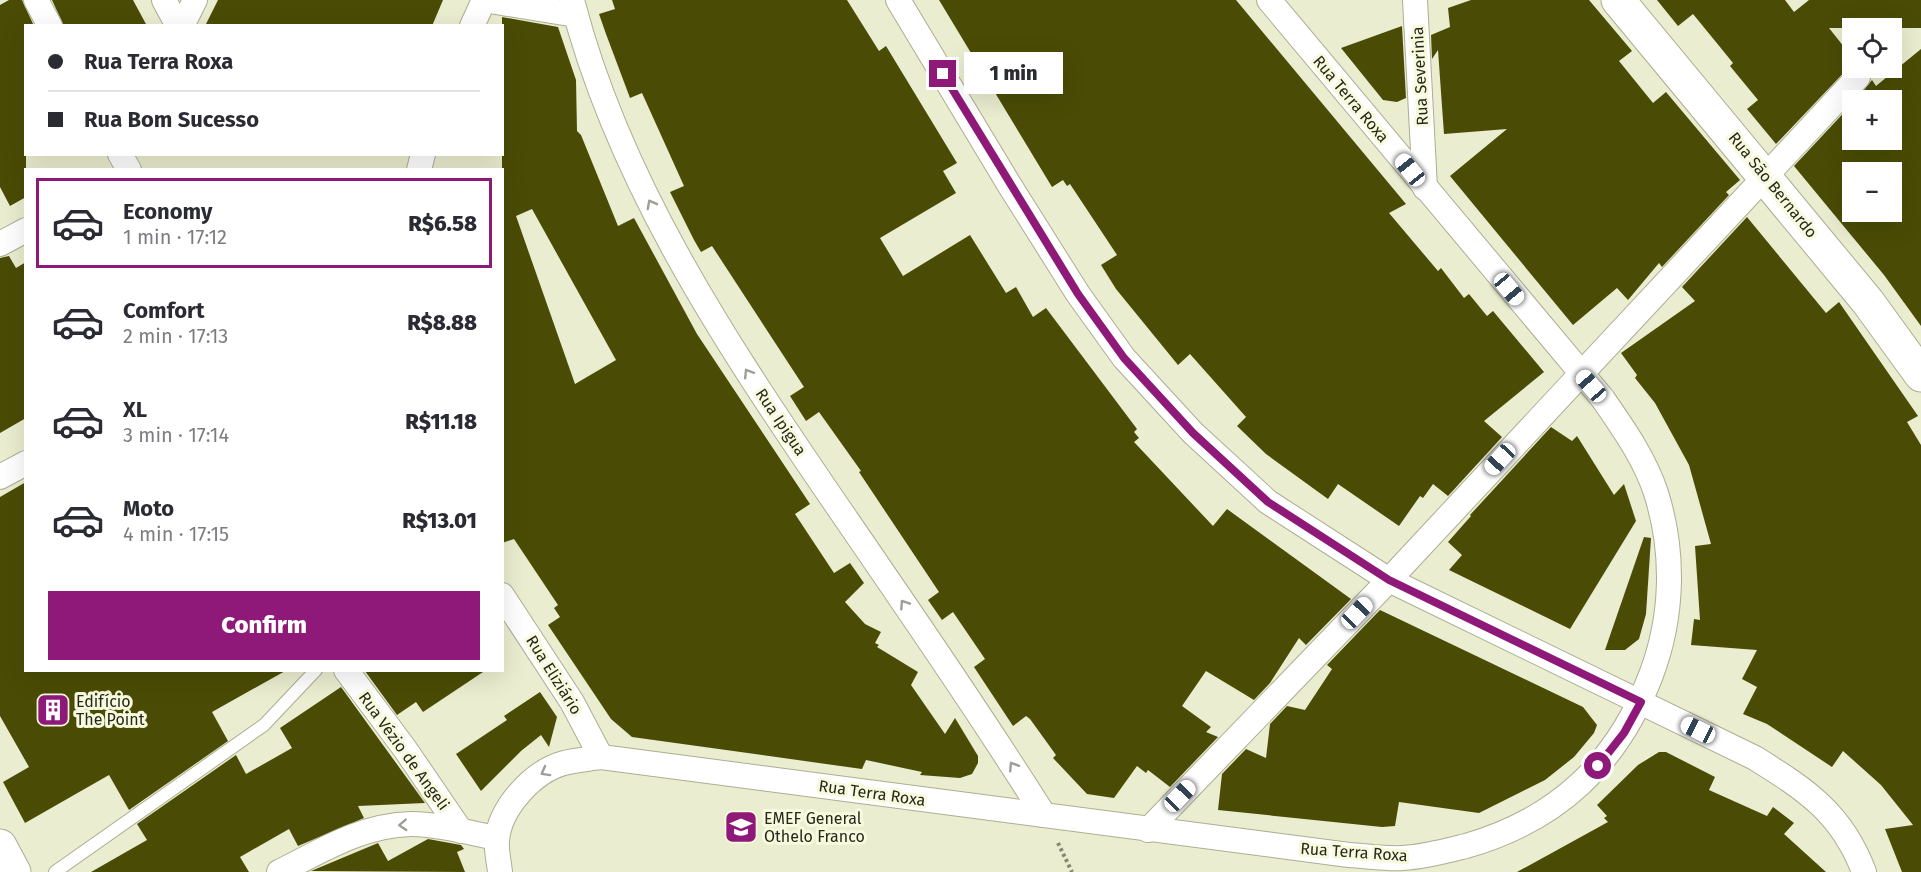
<!DOCTYPE html>
<html lang="en">
<head>
<meta charset="utf-8">
<style>
	:root { --surface:#fff; --page:#f2f2f3; --text:#2b2b33; --muted:#7c7c81; --line:#e1e1e2; --accent:#8e1979 }
	body { margin:0; font-family:"Fira Sans",sans-serif; background:var(--page); color:var(--text); height:100vh; display:flex; flex-direction:column; font-size:22px; white-space:nowrap }
	* { box-sizing:border-box; margin:0 }
	p { font-size:20px; color:var(--muted) }
	.icon { flex:none; width:33px; height:33px; fill:none; stroke:currentColor; stroke-width:2; stroke-linecap:round; stroke-linejoin:round }
	.map { position:relative; flex:1; overflow:hidden }
	.sheet { position:absolute; left:24px; top:168px; width:480px; height:504px; display:flex; flex-direction:column; background:var(--surface); border-radius:0px; box-shadow:0 6px 24px #0002 }
	.sheet>* { flex:none }
	.top-card { position:absolute; left:24px; top:24px; width:480px; height:132px; border-radius:0px; box-shadow:0 6px 24px #0002; display:grid; align-content:center; height:132px; padding:0 24px; background:var(--surface) }
	.buttons { position:absolute; left:1842px; top:18px; display:grid; gap:12px }
	.buttons a { display:grid; place-items:center; width:60px; height:60px; border-radius:0px; background:var(--surface); box-shadow:0 6px 24px #0002; font-size:30px }
	.end { position:absolute; width:27px; height:27px; margin:-14px; border:8px solid #8e1979; background:#fff; box-shadow:0 0 0 3px #fff }
	.from { border-radius:50% }
	.bubble { position:absolute; height:42px; border-radius:0px; background:var(--surface); box-shadow:0 6px 24px #0002; font-size:20px; font-weight:800; line-height:42px; text-align:center }
	.car { position:absolute; width:18px; height:36px; margin:-18px -9px; border-radius:8px; box-shadow:0 0 4px 2px #0007; background:linear-gradient(#fff 24%,#345 0 40%,#fff 0 76%,#345 0 86%,#fff 0) }
	.top-card b { display:flex; align-items:center; gap:21px; height:57px; font-size:22px }
	.top-card b+b { border-top:2px solid var(--line) }
	.top-card i { width:15px; height:15px; background:var(--text) }
	ul { padding:10px 0 0; list-style:none }
	li { display:flex; align-items:center; gap:18px; height:90px; margin:0 12px 9px; padding:0 12px; border:3px solid transparent; border-radius:0px }
	li div { flex:1 }
	li b { display:block; font-size:22px }
	li em { font-style:normal; font-weight:800 }
	li.current { border-color:var(--accent) }
	li>.icon { width:54px; height:54px; stroke-width:1.5 }
	.action { display:flex; gap:12px; margin-top:auto; padding:12px 24px }
	.action a { flex:1; height:69px; border-radius:0px; background:var(--accent); color:#fff; font-size:24px; font-weight:800; line-height:69px; text-align:center }
	.map>svg:first-child { display:block }
	.building { fill:#4a4c05; fill-rule:evenodd }
	.lines { fill:none; stroke-linecap:round; stroke-linejoin:round }
	.lane-casing { stroke:#acae92; stroke-width:14 }
	.street-casing { stroke:#acae92; stroke-width:26 }
	.secondary-casing { stroke:#acae92; stroke-width:35 }
	.path { stroke:#858773; stroke-width:4; stroke-dasharray:3 3; stroke-linecap:butt }
	.lane { stroke:#fff; stroke-width:12 }
	.street { stroke:#fff; stroke-width:24 }
	.secondary { stroke:#fff; stroke-width:33 }
	.oneway { stroke:#9e9e99 }
	.route { stroke:#8e1979; stroke-width:8 }
	.labels { text-anchor:middle; dominant-baseline:central; stroke-width:6; stroke-linejoin:round; paint-order:stroke }
	.street-label { font-size:16px; fill:#27281d; stroke:#f7fadc }
	.poi-label { font-size:16px; fill:#27281d; stroke:#f7fadc; text-anchor:start }
</style>
</head>
<body>
<div class="map">
<svg width="1921" height="872" viewBox="0 0 1921 872">
	<rect width="100%" height="100%" fill="#eaedcf"/>
	<g class="building">
		<path d="M 9,0 L 22,0 L 34,26 L 26,26 L 26,197 L 10,206 L 0,187 L 0,5 Z"/>
		<path d="M 52,0 L 133,0 L 147,26 L 64,26 Z"/>
		<path d="M 218,0 L 443,0 L 432,26 L 205,26 Z"/>
		<path d="M 612,0 L 847,0 L 879,51 L 886,46 L 957,163 L 943,171 L 956,193 L 880,238 L 903,276 L 970,235 L 1006,293 L 1016,287 L 1033,317 L 1046,308 L 1137,429 L 1134,432 L 1139,438 L 1134,442 L 1213,526 L 1227,509 L 1351,599 L 1306,645 L 1299,638 L 1270,683 L 1254,700 L 1206,671 L 1182,706 L 1211,727 L 1206,732 L 1218,737 L 1170,787 L 1148,770 L 1146,773 L 1137,766 L 1114,798 L 1087,794 L 1053,758 L 1056,755 L 1030,719 L 1026,716 L 1013,726 L 974,667 L 985,659 L 953,612 L 942,620 L 928,600 L 939,592 L 859,472 L 861,471 L 819,412 L 806,421 L 790,396 L 804,387 L 712,246 L 701,252 L 694,240 L 670,192 L 684,186 L 642,93 L 630,98 L 606,34 L 599,14 L 615,9 Z"/>
		<path d="M 939,0 L 1236,0 L 1406,204 L 1389,213 L 1438,271 L 1441,268 L 1464,298 L 1469,294 L 1487,316 L 1493,311 L 1544,372 L 1484,421 L 1502,437 L 1448,496 L 1433,484 L 1423,498 L 1420,496 L 1399,526 L 1338,484 L 1328,499 L 1266,454 L 1237,426 L 1246,417 L 1190,354 L 1178,365 L 1116,289 L 1101,265 L 1117,255 L 1070,184 L 1067,186 L 1063,180 L 1052,187 Z"/>
		<path d="M 1471,0 L 1589,0 L 1632,51 L 1619,61 L 1653,103 L 1666,92 L 1740,180 L 1726,192 L 1729,195 L 1662,267 L 1659,263 L 1628,300 L 1617,288 L 1573,325 L 1450,176 L 1507,129 L 1444,134 L 1438,50 L 1432,59 L 1431,35 L 1450,27 L 1448,8 Z"/>
		<path d="M 1657,0 L 1785,0 L 1794,12 L 1809,0 L 1921,0 L 1921,28 L 1829,28 L 1852,57 L 1852,64 L 1776,144 L 1747,109 L 1758,100 L 1730,66 L 1733,63 L 1720,47 L 1693,14 L 1678,26 Z"/>
		<path d="M 502,17 L 558,27 L 576,80 L 577,131 L 581,135 L 618,226 L 634,218 L 697,334 L 810,504 L 795,514 L 834,573 L 850,563 L 864,583 L 845,602 L 865,624 L 881,632 L 875,643 L 879,645 L 877,647 L 918,672 L 911,685 L 945,734 L 955,718 L 978,756 L 978,763 L 972,774 L 960,778 L 920,775 L 922,772 L 866,760 L 862,769 L 632,737 L 611,719 L 548,625 L 560,617 L 554,608 L 558,605 L 514,539 L 502,543 ZM 532,209 L 616,360 L 575,384 L 516,216 Z"/>
		<path d="M 1402,26 L 1406,98 L 1397,102 L 1383,100 L 1341,48 Z"/>
		<path d="M 1921,49 L 1921,326 L 1884,275 L 1794,166 L 1852,104 L 1852,140 L 1892,140 L 1892,100 L 1856,100 L 1872,80 L 1876,86 ZM 1852,172 L 1892,172 L 1892,212 L 1852,212 Z"/>
		<path d="M 1747,217 L 1826,313 L 1839,302 L 1918,416 L 1907,422 L 1921,445 L 1921,872 L 1902,872 L 1885,829 L 1913,825 L 1881,785 L 1843,751 L 1832,767 L 1767,724 L 1743,714 L 1757,687 L 1742,679 L 1757,650 L 1691,645 L 1694,619 L 1700,620 L 1695,546 L 1711,544 L 1689,465 L 1655,403 L 1635,378 L 1637,375 L 1621,353 L 1695,301 L 1682,287 Z"/>
		<path d="M 9,256 L 16,268 L 26,262 L 26,418 L 0,433 L 0,258 Z"/>
		<path d="M 1551,427 L 1572,441 L 1577,436 L 1614,495 L 1624,484 L 1636,521 L 1570,629 L 1449,570 L 1462,555 L 1448,542 L 1471,516 L 1470,515 Z"/>
		<path d="M 26,482 L 26,670 L 287,670 L 212,712 L 228,741 L 129,810 L 109,775 L 25,823 L 3,782 L 29,767 L 0,716 L 0,497 Z"/>
		<path d="M 1644,537 L 1651,538 L 1646,614 L 1639,639 L 1625,650 L 1605,650 Z"/>
		<path d="M 1380,610 L 1583,707 L 1597,725 L 1594,733 L 1574,757 L 1545,780 L 1479,813 L 1399,802 L 1395,826 L 1382,827 L 1218,810 L 1222,774 L 1246,749 L 1266,758 L 1270,724 L 1287,706 L 1305,710 L 1332,669 L 1327,665 Z"/>
		<path d="M 486,670 L 423,712 L 416,702 L 397,715 L 365,671 Z"/>
		<path d="M 341,687 L 425,803 L 358,806 L 364,818 L 298,846 L 289,829 L 240,857 L 249,872 L 91,872 L 147,840 L 137,824 L 236,755 L 246,774 L 292,748 L 280,728 Z"/>
		<path d="M 540,692 L 557,717 L 549,747 L 541,735 L 521,751 L 481,791 L 456,754 L 507,720 L 504,716 Z"/>
		<path d="M 1659,752 L 1666,752 L 1715,777 L 1709,790 L 1767,816 L 1773,807 L 1794,823 L 1784,834 L 1826,872 L 1517,872 L 1608,822 L 1604,818 L 1607,816 L 1597,805 L 1638,765 Z"/>
		<path d="M 428,839 L 461,845 L 464,849 L 457,852 L 465,872 L 311,871 L 378,843 L 388,861 Z"/>
	</g>
	<g class="lines">
		<g class="lane-casing">
			<path id="lane" d="M 55,872 L 264,725 L 316,670"/>
		</g>
		<g class="street-casing">
			<g id="street">
				<path d="M 36,0 L 50,26"/>
				<path d="M 164,0 L 178,26"/>
				<path d="M 484,0 L 576,15"/>
				<path d="M 572,0 C 618,180 724,340 827,491 C 901,599 975,706 1044,815"/>
				<path d="M 898,0 L 1010,186 L 1078,294 L 1124,358 L 1193,433 L 1268,502 L 1389,580 L 1755,758 C 1806,790 1842,813 1864,872"/>
				<path d="M 1415,0 L 1425,188"/>
				<path d="M 182,26 L 195,0"/>
				<path d="M 472,26 L 484,0"/>
				<path d="M 120,154 L 129,170"/>
				<path d="M 419,170 L 423,154"/>
				<path d="M 0,244 L 26,230"/>
				<path d="M 0,477 L 26,463"/>
				<path d="M 502,595 L 572,702 L 601,757"/>
				<path d="M 346,670 L 405,749 L 461,831"/>
				<path d="M 1148,830 L 1389,580 L 1858,77"/>
				<path d="M 279,872 C 321,851 362,825 411,824 C 440,824 469,833 497,838"/>
				<path d="M 500,872 C 499,862 496,850 497,840 C 500,807 534,771 564,763 C 576,760 589,759 601,757 L 1349,855 C 1367,856 1386,859 1403,858 C 1424,857 1446,851 1466,846 C 1557,820 1617,764 1651,675 C 1673,617 1675,553 1656,493 C 1645,459 1623,428 1603,399 L 1269,0"/>
			</g>
		</g>
		<g class="secondary-casing">
			<g id="secondary">
				<path d="M 1618,0 L 1868,302 L 1921,375"/>
				<path d="M 0,846 L 14,872"/>
			</g>
		</g>
		<path class="path" d="M 1058,843 L 1072,872"/>
		<use href="#lane" class="lane"/>
		<use href="#street" class="street"/>
		<use href="#secondary" class="secondary"/>
	</g>
	<defs><path id="oneway-chevron" d="M-2-3.5L2.5 0L-2 3.5" fill="none" stroke-width="1.6" stroke-linecap="round" stroke-linejoin="round" transform="scale(1.5)"/></defs>
	<g class="oneway">
		<use href="#oneway-chevron" transform="translate(651 204) rotate(-118)"/>
		<use href="#oneway-chevron" transform="translate(748 373) rotate(-122)"/>
		<use href="#oneway-chevron" transform="translate(904 604) rotate(-124)"/>
		<use href="#oneway-chevron" transform="translate(1013 766) rotate(-122)"/>
		<use href="#oneway-chevron" transform="translate(545 772) rotate(151)"/>
		<use href="#oneway-chevron" transform="translate(403 825) rotate(177)"/>
	</g>
	<g class="lines">
		<path class="route" d="M 943,74 L 1078,294 L 1124,358 L 1193,433 L 1268,502 L 1389,580 L 1641,702 L 1624,733 L 1598,766"/>
	</g>
	<defs>
		<g id="building-square" transform="scale(1.725)"><rect x="-9" y="-9" width="18" height="18" rx="4" fill="#8e1979" stroke="#f7fadc"/><path d="M-4-6H4V6H1V3H-1V6H-4ZM-2.5-4.3h1.7v1.8h-1.7ZM.8-4.3h1.7v1.8H.8ZM-2.5-1h1.7V.8h-1.7ZM.8-1h1.7V.8H.8Z" fill="#fff"/></g>
		<g id="school-square" transform="scale(1.725)"><rect x="-9" y="-9" width="18" height="18" rx="4" fill="#8e1979" stroke="#f7fadc"/><path d="M0-5L7-2L0 1L-7-2ZM-4 1L0 2.5L4 1V4Q0 6-4 4Z" fill="#fff"/></g>
	</defs>
	<g fill-rule="evenodd">
		<use href="#building-square" x="53" y="710"/>
		<use href="#school-square" x="741" y="827"/>
	</g>
	<g class="labels">
		<g class="street-label">
			<text transform="translate(1420 76) rotate(-93)">Rua Severinia</text>
			<text transform="translate(1351 99) rotate(50)">Rua Terra Roxa</text>
			<text transform="translate(1773 185) rotate(51)">Rua São Bernardo</text>
			<text transform="translate(781 422) rotate(56)">Rua Ipigua</text>
			<text transform="translate(554 675) rotate(58)">Rua Eliziário</text>
			<text transform="translate(404 751) rotate(54)">Rua Vézio de Angeli</text>
			<text transform="translate(872 793) rotate(8)">Rua Terra Roxa</text>
			<text transform="translate(1354 852) rotate(4)">Rua Terra Roxa</text>
		</g>
		<g class="poi-label">
			<text x="76" y="701">Edifício<tspan x="76" dy="18">The Point</tspan></text>
			<text x="764" y="818">EMEF General<tspan x="764" dy="18">Othelo Franco</tspan></text>
		</g>
	</g>
</svg>
<div class="buttons">
<a><svg class="icon" aria-label="locate" viewBox="0 0 24 24"><circle cx="12" cy="12" r="6"/><path d="M12 2v4M12 18v4M2 12h4M18 12h4"/></svg></a>
<a>+</a>
<a>−</a>
</div>
<i class="end from" style="left:1598px;top:766px"></i>
<i class="end" style="left:943px;top:74px"></i>
<div class="bubble" style="left:964px;top:52px;width:99px">1 min</div>
<i class="car" style="left:1410px;top:170px;rotate:321deg"></i>
<i class="car" style="left:1509px;top:289px;rotate:140deg"></i>
<i class="car" style="left:1591px;top:386px;rotate:319deg"></i>
<i class="car" style="left:1500px;top:459px;rotate:223deg"></i>
<i class="car" style="left:1357px;top:613px;rotate:44deg"></i>
<i class="car" style="left:1698px;top:730px;rotate:296deg"></i>
<i class="car" style="left:1180px;top:796px;rotate:44deg"></i>
<div class="top-card">
<b><i class="from"></i>Rua Terra Roxa</b>
<b><i></i>Rua Bom Sucesso</b>
</div>
<section class="sheet">
<ul>
<li class="current"><svg class="icon" aria-label="car" viewBox="0 0 24 24"><path d="M5 17H2v-5l4-1 3-4h7l3 4 3 1v5h-3M9 17h6M6 11h13"/><circle cx="7" cy="17" r="2"/><circle cx="17" cy="17" r="2"/></svg><div><b>Economy</b><p>1 min · 17:12</p></div><em>R$6.58</em></li>
<li><svg class="icon" aria-label="car" viewBox="0 0 24 24"><path d="M5 17H2v-5l4-1 3-4h7l3 4 3 1v5h-3M9 17h6M6 11h13"/><circle cx="7" cy="17" r="2"/><circle cx="17" cy="17" r="2"/></svg><div><b>Comfort</b><p>2 min · 17:13</p></div><em>R$8.88</em></li>
<li><svg class="icon" aria-label="car" viewBox="0 0 24 24"><path d="M5 17H2v-5l4-1 3-4h7l3 4 3 1v5h-3M9 17h6M6 11h13"/><circle cx="7" cy="17" r="2"/><circle cx="17" cy="17" r="2"/></svg><div><b>XL</b><p>3 min · 17:14</p></div><em>R$11.18</em></li>
<li><svg class="icon" aria-label="car" viewBox="0 0 24 24"><path d="M5 17H2v-5l4-1 3-4h7l3 4 3 1v5h-3M9 17h6M6 11h13"/><circle cx="7" cy="17" r="2"/><circle cx="17" cy="17" r="2"/></svg><div><b>Moto</b><p>4 min · 17:15</p></div><em>R$13.01</em></li>
</ul>
<div class="action"><a>Confirm</a></div>
</section>
</div>
</body>
</html>
